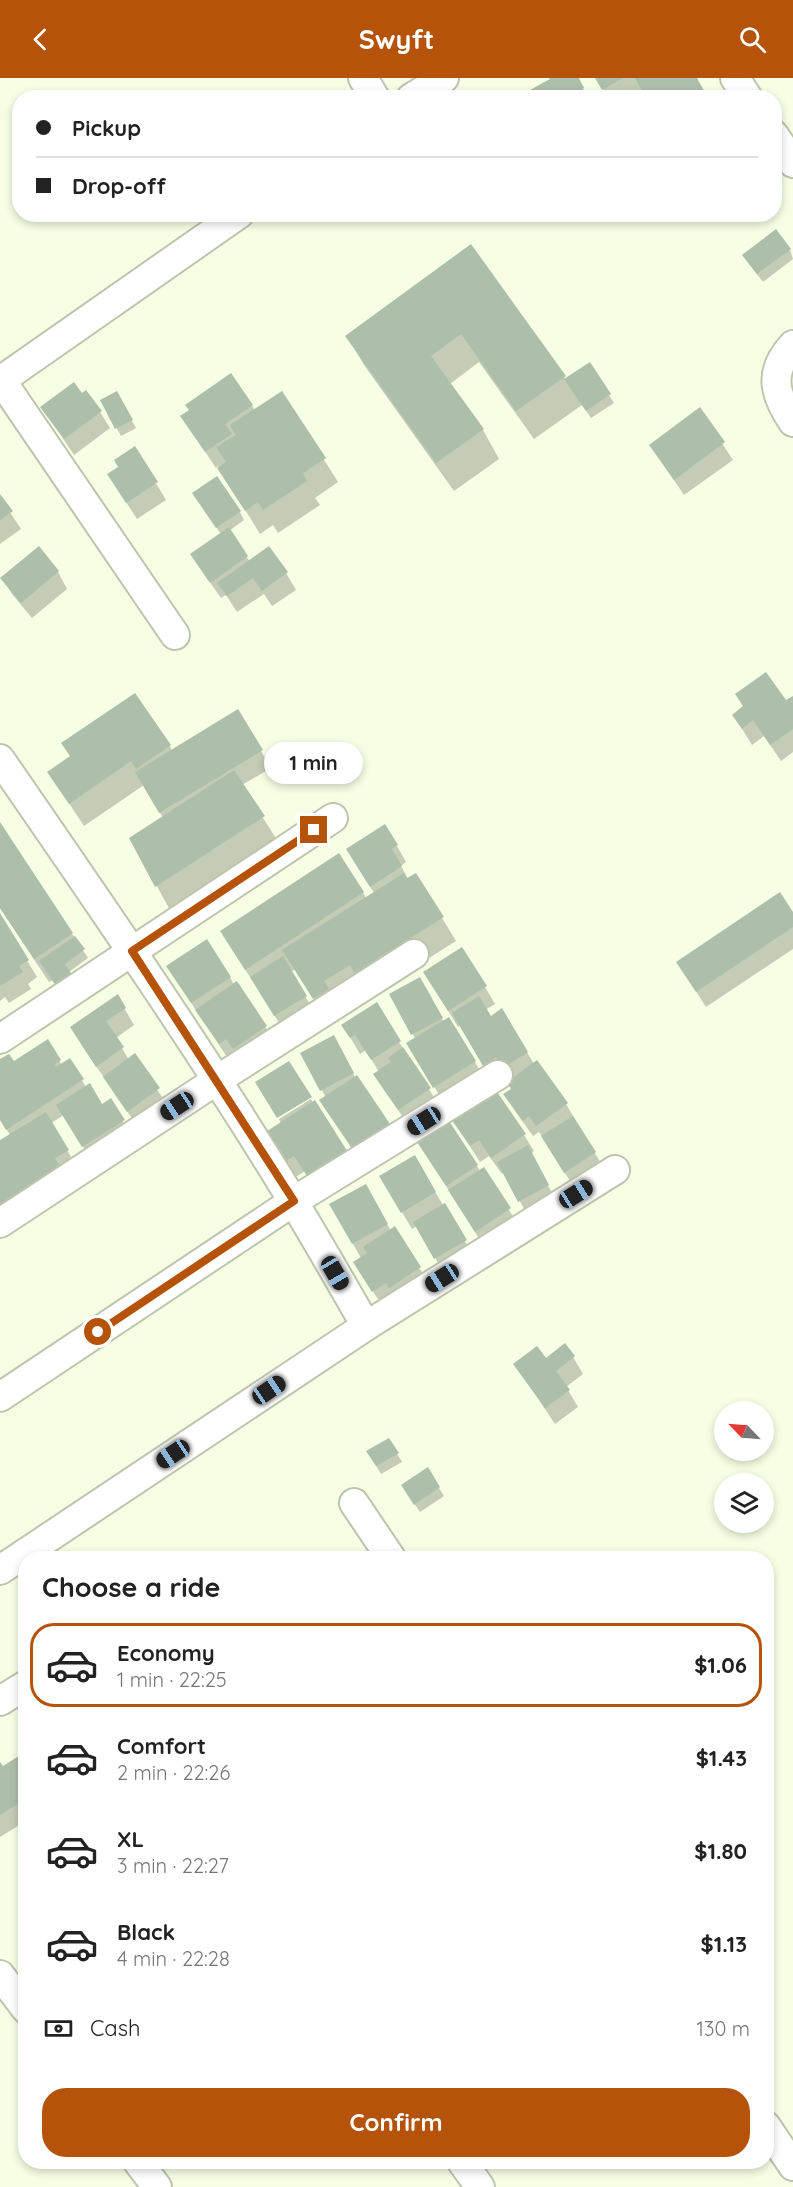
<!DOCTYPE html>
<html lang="en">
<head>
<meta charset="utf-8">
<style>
	:root { --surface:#fff; --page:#f2f2f2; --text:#222; --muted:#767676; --line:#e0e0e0; --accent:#b45309 }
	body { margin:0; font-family:Quicksand,sans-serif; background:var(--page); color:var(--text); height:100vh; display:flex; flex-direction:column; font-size:22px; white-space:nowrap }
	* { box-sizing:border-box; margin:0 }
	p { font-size:20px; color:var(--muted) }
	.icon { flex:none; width:33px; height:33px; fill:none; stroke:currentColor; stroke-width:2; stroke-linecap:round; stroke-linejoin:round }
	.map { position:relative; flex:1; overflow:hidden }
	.side { position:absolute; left:18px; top:1473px; width:756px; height:618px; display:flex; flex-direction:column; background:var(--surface); border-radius:24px; box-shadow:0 3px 9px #0003 }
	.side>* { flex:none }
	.guide { position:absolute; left:12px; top:12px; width:770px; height:132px; border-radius:24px; box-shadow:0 3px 9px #0003; display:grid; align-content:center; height:132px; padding:0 24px; background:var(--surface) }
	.needle { width:39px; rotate:295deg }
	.buttons { position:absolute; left:714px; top:1323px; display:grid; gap:12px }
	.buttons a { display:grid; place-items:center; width:60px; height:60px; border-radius:50%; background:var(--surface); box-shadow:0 3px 9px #0003; font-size:30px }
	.end { position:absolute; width:27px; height:27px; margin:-14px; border:8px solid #b45309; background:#fff; box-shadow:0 0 0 3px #fff }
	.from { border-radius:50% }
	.bubble { position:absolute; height:42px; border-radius:21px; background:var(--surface); box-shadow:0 3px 9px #0003; font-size:20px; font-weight:800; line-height:42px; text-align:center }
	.car { position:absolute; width:18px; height:36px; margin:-18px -9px; border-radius:8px; box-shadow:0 0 4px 2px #0007; background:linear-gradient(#222 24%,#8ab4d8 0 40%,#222 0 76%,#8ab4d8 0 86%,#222 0) }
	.guide b { display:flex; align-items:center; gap:21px; height:57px; font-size:22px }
	.guide b+b { border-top:2px solid var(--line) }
	.guide i { width:15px; height:15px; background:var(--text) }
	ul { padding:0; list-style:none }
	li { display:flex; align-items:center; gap:18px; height:84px; margin:0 12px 9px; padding:0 12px; border:3px solid transparent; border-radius:24px }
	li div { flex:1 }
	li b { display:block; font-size:22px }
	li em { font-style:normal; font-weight:800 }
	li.on { border-color:var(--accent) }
	li>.icon { width:54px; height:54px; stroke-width:1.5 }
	h2 { padding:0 24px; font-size:27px; line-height:72px }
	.pay { display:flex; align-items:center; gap:15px; height:66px; padding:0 24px; font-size:22px }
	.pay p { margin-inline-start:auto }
	.cta { display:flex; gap:12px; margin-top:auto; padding:12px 24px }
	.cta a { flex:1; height:69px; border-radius:24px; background:var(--accent); color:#fff; font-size:24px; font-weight:800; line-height:69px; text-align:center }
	header { display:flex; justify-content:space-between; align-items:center; height:78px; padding:0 24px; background:var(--accent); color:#fff; font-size:27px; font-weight:800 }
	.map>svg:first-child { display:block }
	.shadow { fill:#0003 }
	.building { fill:#adbfaa }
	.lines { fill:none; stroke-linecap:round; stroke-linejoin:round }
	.minor-casing { stroke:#bdc5ac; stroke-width:32 }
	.minor { stroke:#fff; stroke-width:28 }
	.route { stroke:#b45309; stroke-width:8 }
</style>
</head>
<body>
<header><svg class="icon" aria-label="back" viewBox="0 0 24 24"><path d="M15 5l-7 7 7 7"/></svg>Swyft<svg class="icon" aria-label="search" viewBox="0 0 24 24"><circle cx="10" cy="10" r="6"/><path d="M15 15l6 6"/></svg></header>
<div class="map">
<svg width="793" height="2109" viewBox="0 0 793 2109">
	<rect width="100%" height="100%" fill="#f6fee4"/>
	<g class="shadow">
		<path d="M 551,0 L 578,0 L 588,20 L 536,20 L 552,2 Z"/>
		<path d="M 597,0 L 696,0 L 643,20 L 608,20 Z"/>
		<path d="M 471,168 L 566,302 L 589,286 L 614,325 L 591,340 L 582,327 L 534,361 L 479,284 L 450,306 L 483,352 L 499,381 L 454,413 L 364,287 L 347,258 Z"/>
		<path d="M 790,172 L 793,181 L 763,204 L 749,186 Z"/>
		<path d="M 116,315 L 136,350 L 121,358 L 102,323 Z"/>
		<path d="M 282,315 L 338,404 L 315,420 L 320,427 L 278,455 L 273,447 L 260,456 L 218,388 L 216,390 L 192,354 L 252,327 L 255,333 Z"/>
		<path d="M 81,317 L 100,334 L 110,350 L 74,377 L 42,329 Z"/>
		<path d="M 700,332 L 733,382 L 684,417 L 651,368 Z"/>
		<path d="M 135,370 L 166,422 L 137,441 L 119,413 L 120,390 Z"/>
		<path d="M 0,419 L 21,451 L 0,466 Z"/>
		<path d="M 199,424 L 240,434 L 244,442 L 229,453 L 250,484 L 286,495 L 296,512 L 272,528 L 264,516 L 237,534 L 226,517 L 221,520 L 202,493 L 221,456 Z"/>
		<path d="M 38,470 L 58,494 L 67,511 L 32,540 L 12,516 L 2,500 Z"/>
		<path d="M 793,619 L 793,674 L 781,683 L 764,658 L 752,667 L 734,638 L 786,624 Z"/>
		<path d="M 237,633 L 271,690 L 242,707 L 277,762 L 170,832 L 131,761 L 163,740 L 144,707 L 84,748 L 49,695 L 170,668 L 172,673 Z"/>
		<path d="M 0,746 L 88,880 L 69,894 L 49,904 L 0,830 Z"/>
		<path d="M 397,768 L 406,784 L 401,788 L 408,801 L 442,840 L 456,863 L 328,944 L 295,891 L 291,894 L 315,935 L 285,954 L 236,877 L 363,814 L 366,820 L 374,815 L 357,788 Z"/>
		<path d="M 793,836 L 793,871 L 706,929 L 678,885 Z"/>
		<path d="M 0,838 L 37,899 L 28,906 L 31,911 L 9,925 L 5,919 L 0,923 Z"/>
		<path d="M 230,899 L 234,907 L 236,905 L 276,965 L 229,982 L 178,905 Z"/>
		<path d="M 419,901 L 444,944 L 449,941 L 485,1001 L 444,1025 L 418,982 L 416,962 L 391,917 Z"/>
		<path d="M 485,909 L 495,926 L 485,932 L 490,940 L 502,933 L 534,986 L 566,1026 L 605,1092 L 575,1111 L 539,1054 L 533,1058 L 515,1033 L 505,1017 L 513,1011 L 509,1004 L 494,1004 L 461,947 L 458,949 L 435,911 Z"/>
		<path d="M 117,918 L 134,947 L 116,960 L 129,982 L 135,978 L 168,1028 L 138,1049 L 81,966 Z"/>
		<path d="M 343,947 L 399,964 L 439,1027 L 409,1048 L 385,1013 L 379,994 L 366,972 L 360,976 Z"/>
		<path d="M 47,964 L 62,987 L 70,982 L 86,1009 L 102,1028 L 110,1023 L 133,1060 L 93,1085 L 64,1037 L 51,1045 L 77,1089 L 0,1139 L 0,1063 L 10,1057 L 0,1041 L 0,983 L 13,985 Z"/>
		<path d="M 343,975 L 355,999 L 398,1063 L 363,1087 L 302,976 Z"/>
		<path d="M 311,1021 L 313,1025 L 305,1093 L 293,1101 L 275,1072 L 281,1045 L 279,1041 Z"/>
		<path d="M 453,1042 L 524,1057 L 534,1073 L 531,1076 L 557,1124 L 529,1140 L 504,1094 L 502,1096 L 489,1078 L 480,1084 Z"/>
		<path d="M 449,1045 L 480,1093 L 484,1091 L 519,1148 L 485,1170 L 429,1081 Z"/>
		<path d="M 414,1079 L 475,1180 L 445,1197 L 417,1148 L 412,1151 L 381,1099 Z"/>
		<path d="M 365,1108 L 391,1153 L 394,1150 L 430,1207 L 383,1229 L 365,1201 L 361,1180 L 331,1127 Z"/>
		<path d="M 573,1279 L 583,1296 L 566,1309 L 578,1329 L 555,1346 L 515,1286 Z"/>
		<path d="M 389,1362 L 402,1384 L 381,1396 L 368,1374 Z"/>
		<path d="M 427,1391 L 444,1418 L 420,1434 L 408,1416 Z"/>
		<path d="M 26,1684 L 26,1743 L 0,1759 L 0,1687 L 2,1690 Z"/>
	</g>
	<g class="building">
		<path d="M 549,0 L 579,0 L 584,10 L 566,20 L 534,20 L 530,12 L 550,1 Z"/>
		<path d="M 595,0 L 623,0 L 602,12 Z"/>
		<path d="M 635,0 L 697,0 L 708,20 L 646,20 Z"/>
		<path d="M 776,151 L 791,171 L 757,196 L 742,177 Z"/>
		<path d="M 471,166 L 566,298 L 516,333 L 461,256 L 431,278 L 484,351 L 436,385 L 345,258 Z"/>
		<path d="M 590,284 L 611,316 L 586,333 L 564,301 Z"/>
		<path d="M 231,295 L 253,327 L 225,346 L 232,356 L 205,374 L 180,338 L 189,332 L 185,327 Z"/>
		<path d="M 74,304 L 82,315 L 86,312 L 102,333 L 64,361 L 40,329 Z"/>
		<path d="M 117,313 L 133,342 L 115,351 L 100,322 Z"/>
		<path d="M 282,313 L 326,380 L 303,395 L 307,403 L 263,432 L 258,424 L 245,433 L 217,390 L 226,384 L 216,369 L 236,357 L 230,347 Z"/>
		<path d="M 700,329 L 725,364 L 674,402 L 649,367 Z"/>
		<path d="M 135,368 L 158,404 L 126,425 L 107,396 L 118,389 L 114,382 Z"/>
		<path d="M 217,398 L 241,433 L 216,450 L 192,415 Z"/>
		<path d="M 0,416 L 13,433 L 0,442 Z"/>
		<path d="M 229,449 L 248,478 L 210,505 L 190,476 Z"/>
		<path d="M 39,468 L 59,493 L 21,525 L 0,500 Z"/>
		<path d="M 269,468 L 288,494 L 262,513 L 253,500 L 227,518 L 217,505 Z"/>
		<path d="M 766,594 L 786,622 L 793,618 L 793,651 L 770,667 L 753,642 L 742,651 L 732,637 L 743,628 L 735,616 Z"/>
		<path d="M 135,615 L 171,667 L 136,691 L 131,683 L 69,726 L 47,694 L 70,678 L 61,665 Z"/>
		<path d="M 238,631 L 263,672 L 159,735 L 135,694 Z"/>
		<path d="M 234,692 L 265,738 L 155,809 L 129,760 Z"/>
		<path d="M 0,744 L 73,855 L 34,881 L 0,830 Z"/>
		<path d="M 385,746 L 398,767 L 392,771 L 402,788 L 370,809 L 346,771 Z"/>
		<path d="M 339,775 L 364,814 L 245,892 L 220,853 Z"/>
		<path d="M 404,795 L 407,800 L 416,795 L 444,839 L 355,895 L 350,887 L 324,903 L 329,911 L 313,921 L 282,872 Z"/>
		<path d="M 780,814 L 793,834 L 793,849 L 696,914 L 676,884 Z"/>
		<path d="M 0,835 L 29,882 L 19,888 L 23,894 L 0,908 Z"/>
		<path d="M 75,858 L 85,871 L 65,886 L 72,897 L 56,908 L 39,883 Z"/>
		<path d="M 207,861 L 231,899 L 191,925 L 166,888 Z"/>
		<path d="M 462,869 L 487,908 L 448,933 L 423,894 Z"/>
		<path d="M 283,878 L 307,918 L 274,938 L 250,899 Z"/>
		<path d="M 420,899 L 443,940 L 411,957 L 389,916 Z"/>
		<path d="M 237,903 L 267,948 L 233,971 L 226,961 L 219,966 L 195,932 Z"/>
		<path d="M 118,916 L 126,930 L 106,943 L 124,969 L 96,989 L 70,949 Z"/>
		<path d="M 479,918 L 491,938 L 502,930 L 528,974 L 503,990 L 496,979 L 483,988 L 452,935 Z"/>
		<path d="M 377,924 L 401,963 L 371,982 L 355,957 L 350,960 L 341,947 Z"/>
		<path d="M 449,939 L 476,983 L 433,1010 L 406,965 Z"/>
		<path d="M 334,957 L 354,995 L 320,1013 L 300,975 Z"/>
		<path d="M 48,961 L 61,982 L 55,986 L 56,989 L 70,980 L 84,1001 L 6,1052 L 0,1042 L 0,981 L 9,976 L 14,983 Z"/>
		<path d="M 403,969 L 431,1010 L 398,1032 L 373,996 L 391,984 L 388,980 Z"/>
		<path d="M 135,975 L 160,1010 L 127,1034 L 103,999 Z"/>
		<path d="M 537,982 L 568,1025 L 536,1048 L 529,1038 L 523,1043 L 503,1016 L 511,1011 L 507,1004 Z"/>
		<path d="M 289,983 L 312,1019 L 277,1040 L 255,1004 Z"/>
		<path d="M 357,997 L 390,1046 L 353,1072 L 319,1022 Z"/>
		<path d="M 90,1005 L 102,1026 L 111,1020 L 125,1042 L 82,1069 L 56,1027 Z"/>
		<path d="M 495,1011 L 526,1056 L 491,1080 L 479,1062 L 470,1068 L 451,1041 Z"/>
		<path d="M 315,1022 L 349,1076 L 309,1101 L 294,1078 L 283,1085 L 264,1055 Z"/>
		<path d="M 46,1034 L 69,1072 L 55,1080 L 60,1089 L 45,1098 L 46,1101 L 0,1129 L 0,1062 Z"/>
		<path d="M 573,1038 L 596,1074 L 564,1095 L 541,1058 Z"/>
		<path d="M 449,1043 L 478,1087 L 446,1108 L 417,1064 Z"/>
		<path d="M 528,1067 L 549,1107 L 518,1124 L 497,1084 Z"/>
		<path d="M 415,1077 L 436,1114 L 401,1135 L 379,1098 Z"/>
		<path d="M 484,1089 L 511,1130 L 475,1154 L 448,1112 Z"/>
		<path d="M 366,1106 L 388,1146 L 352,1166 L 329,1126 Z"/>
		<path d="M 445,1125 L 467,1162 L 434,1181 L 413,1144 Z"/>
		<path d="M 395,1148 L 421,1189 L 389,1210 L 386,1205 L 372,1214 L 353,1184 L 367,1175 L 363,1169 Z"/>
		<path d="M 565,1265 L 575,1278 L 556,1293 L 570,1312 L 545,1330 L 513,1286 L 537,1268 L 546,1280 Z"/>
		<path d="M 389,1360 L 399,1375 L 376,1388 L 366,1373 Z"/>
		<path d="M 428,1389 L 440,1409 L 414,1427 L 401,1407 Z"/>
		<path d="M 22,1676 L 26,1681 L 26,1721 L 0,1737 L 0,1684 L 3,1688 Z"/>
	</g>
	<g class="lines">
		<g class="minor-casing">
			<g id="minor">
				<path d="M 363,0 L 375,20"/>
				<path d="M 735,0 L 748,20"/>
				<path d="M 411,20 L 444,0"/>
				<path d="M 774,57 L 793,85"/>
				<path d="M 793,267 C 768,294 774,316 793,344"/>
				<path d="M 1,302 L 175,557"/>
				<path d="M 0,303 L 239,136"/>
				<path d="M 0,681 C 100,826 201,972 293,1123 C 318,1164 342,1206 366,1248"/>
				<path d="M 0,961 L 333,740"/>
				<path d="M 0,1145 L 217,1002 L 414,876"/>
				<path d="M 0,1319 L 294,1123 L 498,997"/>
				<path d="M 354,1425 L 391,1480"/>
				<path d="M 0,1492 L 366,1248 L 615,1092"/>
				<path d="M 0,1623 L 26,1607"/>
				<path d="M 0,1897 L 26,1931"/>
				<path d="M 766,2048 L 793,2088"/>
				<path d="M 138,2084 L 157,2109"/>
				<path d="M 462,2084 L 480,2109"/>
			</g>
		</g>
		<use href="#minor" class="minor"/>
	</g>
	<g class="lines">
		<path class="route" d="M 98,1254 L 294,1123 L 132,873 L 314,752"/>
	</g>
</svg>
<div class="buttons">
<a><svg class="needle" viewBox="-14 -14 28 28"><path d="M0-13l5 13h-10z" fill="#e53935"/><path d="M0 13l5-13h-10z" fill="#767676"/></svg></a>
<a><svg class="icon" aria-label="layers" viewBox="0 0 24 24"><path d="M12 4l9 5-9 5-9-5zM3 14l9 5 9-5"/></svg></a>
</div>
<i class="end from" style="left:98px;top:1254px"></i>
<i class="end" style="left:314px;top:752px"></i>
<div class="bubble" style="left:264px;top:664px;width:99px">1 min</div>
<i class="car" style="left:177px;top:1028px;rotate:237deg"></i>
<i class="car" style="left:424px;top:1043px;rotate:238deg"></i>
<i class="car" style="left:576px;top:1116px;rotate:58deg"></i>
<i class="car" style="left:335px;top:1195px;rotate:150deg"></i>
<i class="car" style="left:442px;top:1200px;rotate:238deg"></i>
<i class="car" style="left:269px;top:1312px;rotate:56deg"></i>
<i class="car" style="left:173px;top:1376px;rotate:236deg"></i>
<div class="guide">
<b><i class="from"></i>Pickup</b>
<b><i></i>Drop-off</b>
</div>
<section class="side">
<h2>Choose a ride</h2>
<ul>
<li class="on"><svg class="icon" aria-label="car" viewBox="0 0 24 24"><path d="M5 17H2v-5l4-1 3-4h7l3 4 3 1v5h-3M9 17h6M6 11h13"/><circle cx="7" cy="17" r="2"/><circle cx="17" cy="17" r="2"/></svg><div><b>Economy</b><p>1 min · 22:25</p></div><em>$1.06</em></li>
<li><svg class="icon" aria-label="car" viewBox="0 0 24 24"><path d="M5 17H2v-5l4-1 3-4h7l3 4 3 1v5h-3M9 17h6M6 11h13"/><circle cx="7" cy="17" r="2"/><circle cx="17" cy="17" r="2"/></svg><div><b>Comfort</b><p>2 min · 22:26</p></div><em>$1.43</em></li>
<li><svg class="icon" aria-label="car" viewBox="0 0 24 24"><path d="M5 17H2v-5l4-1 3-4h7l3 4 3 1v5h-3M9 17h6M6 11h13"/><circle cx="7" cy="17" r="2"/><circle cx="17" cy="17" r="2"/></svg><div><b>XL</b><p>3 min · 22:27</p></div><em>$1.80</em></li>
<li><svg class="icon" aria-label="car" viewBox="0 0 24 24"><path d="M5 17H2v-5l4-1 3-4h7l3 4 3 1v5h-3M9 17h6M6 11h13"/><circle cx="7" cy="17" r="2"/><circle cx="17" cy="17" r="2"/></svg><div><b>Black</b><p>4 min · 22:28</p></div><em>$1.13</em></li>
</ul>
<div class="pay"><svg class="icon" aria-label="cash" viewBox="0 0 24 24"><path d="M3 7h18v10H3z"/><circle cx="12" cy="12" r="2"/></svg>Cash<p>130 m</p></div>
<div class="cta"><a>Confirm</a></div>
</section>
</div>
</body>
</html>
